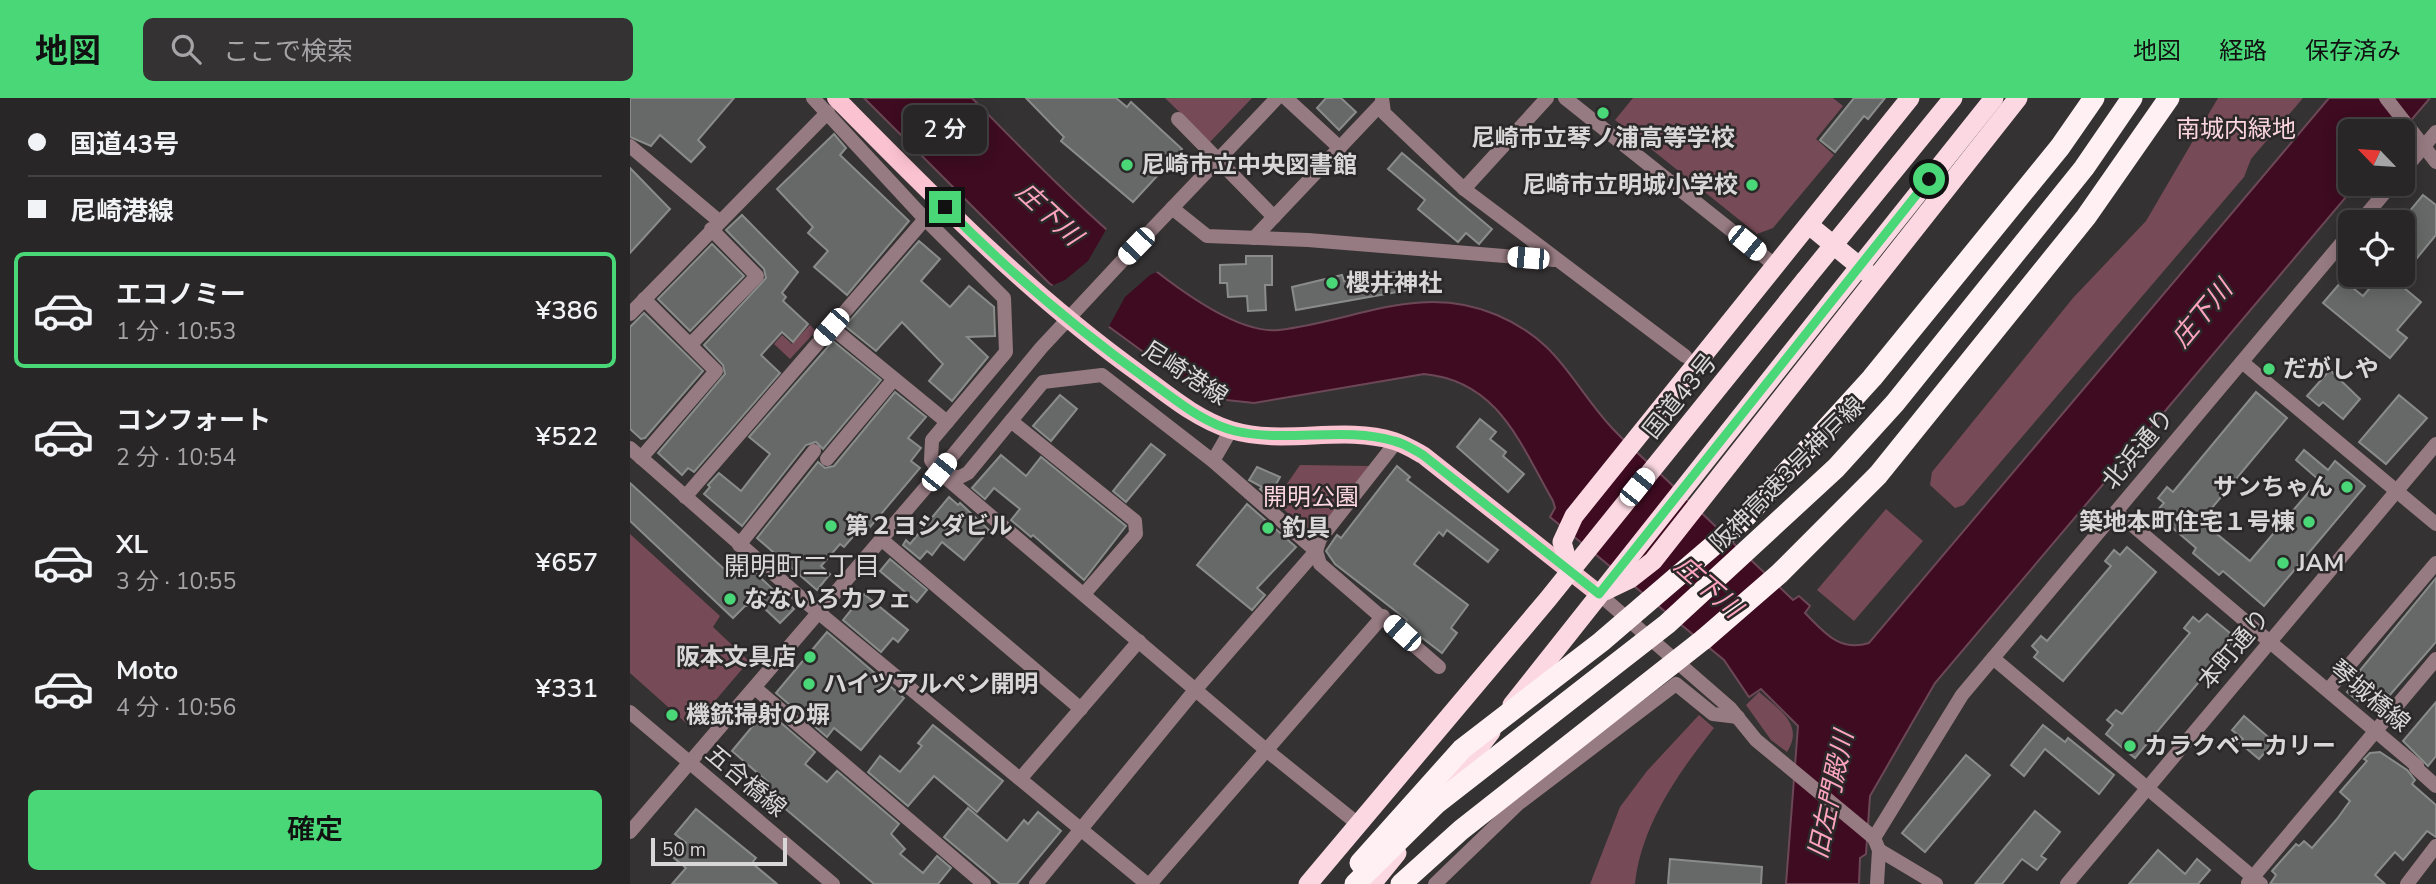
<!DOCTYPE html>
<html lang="ja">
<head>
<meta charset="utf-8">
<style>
	:root { --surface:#282626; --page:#343232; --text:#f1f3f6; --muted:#a5a5a7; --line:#444343; --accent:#4ad778 }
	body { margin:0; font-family:"Nunito Sans","Noto Sans JP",sans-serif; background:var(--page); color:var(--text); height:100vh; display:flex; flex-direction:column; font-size:26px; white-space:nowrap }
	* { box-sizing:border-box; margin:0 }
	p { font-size:23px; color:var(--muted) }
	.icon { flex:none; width:38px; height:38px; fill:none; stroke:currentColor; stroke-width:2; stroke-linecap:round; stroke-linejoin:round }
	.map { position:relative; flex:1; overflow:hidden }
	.sheet { display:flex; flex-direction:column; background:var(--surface); width:630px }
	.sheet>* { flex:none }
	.hud { display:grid; align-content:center; height:154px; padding:0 28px; background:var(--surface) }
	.needle { width:46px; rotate:295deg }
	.buttons { position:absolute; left:1708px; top:21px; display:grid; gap:14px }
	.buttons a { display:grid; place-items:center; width:77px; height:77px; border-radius:10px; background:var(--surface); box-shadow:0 4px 18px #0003,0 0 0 2px var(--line); font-size:35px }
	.scale { position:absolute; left:21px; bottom:18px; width:136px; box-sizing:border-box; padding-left:7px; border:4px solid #d9d7d7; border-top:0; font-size:19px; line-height:24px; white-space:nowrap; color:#d9d7d7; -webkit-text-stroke:5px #2b2829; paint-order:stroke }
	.end { position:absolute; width:32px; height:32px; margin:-16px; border:9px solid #4ad778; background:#111; box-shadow:0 0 0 4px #111 }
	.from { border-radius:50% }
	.bubble { position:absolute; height:49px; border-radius:10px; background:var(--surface); box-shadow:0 4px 18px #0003,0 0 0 2px var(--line); font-size:23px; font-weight:600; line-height:49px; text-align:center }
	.car { position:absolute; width:21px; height:42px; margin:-21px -10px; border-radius:9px; box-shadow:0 0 5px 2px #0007; background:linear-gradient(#fff 24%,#345 0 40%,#fff 0 76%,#345 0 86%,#fff 0) }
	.hud b { display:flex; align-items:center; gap:24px; height:66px; font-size:26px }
	.hud b+b { border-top:2px solid var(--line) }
	.hud i { width:18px; height:18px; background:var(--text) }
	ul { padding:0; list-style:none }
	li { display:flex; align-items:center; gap:21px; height:116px; margin:0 14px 10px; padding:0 14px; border:4px solid transparent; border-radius:10px }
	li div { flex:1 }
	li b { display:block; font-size:26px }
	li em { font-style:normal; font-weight:600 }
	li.current { border-color:var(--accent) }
	li>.icon { width:63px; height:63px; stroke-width:1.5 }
	.action { display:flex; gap:14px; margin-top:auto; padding:14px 28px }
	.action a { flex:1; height:80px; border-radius:10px; background:var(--accent); color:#111; font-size:28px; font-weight:600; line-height:80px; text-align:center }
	header { display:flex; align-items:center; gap:42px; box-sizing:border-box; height:98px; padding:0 35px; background:var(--accent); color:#111 }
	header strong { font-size:33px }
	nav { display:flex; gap:38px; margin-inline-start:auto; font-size:24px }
	.search { width:490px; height:63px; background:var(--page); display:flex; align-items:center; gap:18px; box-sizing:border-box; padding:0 24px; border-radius:10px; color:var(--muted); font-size:26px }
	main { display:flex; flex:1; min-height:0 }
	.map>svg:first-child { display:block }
	.green { fill:#774a58 }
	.water { fill:#3e0b20; stroke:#6c4857; stroke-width:2 }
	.pier { fill:#353233 }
	.building { fill:#666967; stroke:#898c8a; stroke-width:2 }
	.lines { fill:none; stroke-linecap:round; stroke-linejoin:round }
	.pedestrian { stroke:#977b82; stroke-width:14 }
	.minor { stroke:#977b82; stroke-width:14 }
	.tertiary { stroke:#977b82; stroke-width:14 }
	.primary { stroke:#fbc2d2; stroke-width:18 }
	.trunk { stroke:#fcd9e2; stroke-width:19 }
	.motorway { stroke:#fef0f3; stroke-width:21 }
	.trunk-bridge { stroke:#fcd9e2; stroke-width:19 }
	.motorway-bridge { stroke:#fef0f3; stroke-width:21 }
	.route { stroke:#4ad778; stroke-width:9 }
	.poi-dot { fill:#4ad778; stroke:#2b2829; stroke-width:2.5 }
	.labels { text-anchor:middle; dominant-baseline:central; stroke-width:5; stroke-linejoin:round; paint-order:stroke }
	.park-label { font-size:24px; fill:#fbd5df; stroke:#2b2829 }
	.poi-label { font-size:24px; font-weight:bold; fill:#d9d7d7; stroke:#2b2829; text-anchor:start }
	.street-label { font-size:24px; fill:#d9d7d7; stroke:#2b2829 }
	.water-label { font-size:26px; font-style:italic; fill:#fea4bf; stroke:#2b2829 }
	.neighbourhood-label { font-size:26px; fill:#d9d7d7; stroke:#2b2829 }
</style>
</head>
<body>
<header>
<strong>地図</strong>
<div class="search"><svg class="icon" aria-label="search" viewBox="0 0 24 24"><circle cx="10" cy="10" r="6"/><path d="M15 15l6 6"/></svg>ここで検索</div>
<nav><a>地図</a><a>経路</a><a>保存済み</a></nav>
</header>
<main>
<section class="sheet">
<div class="hud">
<b><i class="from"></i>国道43号</b>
<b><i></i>尼崎港線</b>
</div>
<ul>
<li class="current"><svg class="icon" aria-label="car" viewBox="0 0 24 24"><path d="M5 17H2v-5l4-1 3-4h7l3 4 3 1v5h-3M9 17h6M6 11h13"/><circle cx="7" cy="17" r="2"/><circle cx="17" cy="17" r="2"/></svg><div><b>エコノミー</b><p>1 分 · 10:53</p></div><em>¥386</em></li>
<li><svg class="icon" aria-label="car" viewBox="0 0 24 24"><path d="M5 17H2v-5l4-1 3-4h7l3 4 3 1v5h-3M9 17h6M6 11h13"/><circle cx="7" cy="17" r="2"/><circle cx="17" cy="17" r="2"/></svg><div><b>コンフォート</b><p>2 分 · 10:54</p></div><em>¥522</em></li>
<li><svg class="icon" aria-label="car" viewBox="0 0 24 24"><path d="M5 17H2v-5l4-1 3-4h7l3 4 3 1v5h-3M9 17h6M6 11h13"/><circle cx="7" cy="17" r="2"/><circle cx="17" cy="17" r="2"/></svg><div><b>XL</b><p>3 分 · 10:55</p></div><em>¥657</em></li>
<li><svg class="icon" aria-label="car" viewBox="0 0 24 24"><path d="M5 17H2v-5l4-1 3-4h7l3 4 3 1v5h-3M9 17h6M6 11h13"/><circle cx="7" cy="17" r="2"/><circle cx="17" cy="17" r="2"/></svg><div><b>Moto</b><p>4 分 · 10:56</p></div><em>¥331</em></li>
</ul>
<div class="action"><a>確定</a></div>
</section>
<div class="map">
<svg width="1806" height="786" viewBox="0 0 1806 786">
	<rect width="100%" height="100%" fill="#353233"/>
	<g class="green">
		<path d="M 535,0 L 622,0 L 580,44 Z"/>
		<path d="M 1003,0 L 1203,0 L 1213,8 L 1186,41 L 1204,57 L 1143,130 L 1127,136 L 985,22 Z"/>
		<path d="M 1588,0 L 1673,0 L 1621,61 L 1614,79 L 1334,407 L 1325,410 L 1300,387 L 1302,374 L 1443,200 L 1516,123 Z"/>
		<path d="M 180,227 L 186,233 L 160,261 L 144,246 L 152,237 L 162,246 Z"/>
		<path d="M 670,367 L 739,368 L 691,429 L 676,432 L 645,403 Z"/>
		<path d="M 1256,411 L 1293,443 L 1224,523 L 1187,492 Z"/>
		<path d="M 0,436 L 90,518 L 83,529 L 119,563 L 67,624 L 56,625 L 0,575 Z"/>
		<path d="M 1129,594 C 1148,611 1175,626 1157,654 L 1141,642 L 1116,607 Z"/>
		<path d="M 1069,617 L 1084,630 C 1048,675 1011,728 1005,786 L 960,786 L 990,709 L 1017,673 Z"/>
	</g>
	<path class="water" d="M 234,0 L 342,0 C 399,57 569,241 649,232 C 726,223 790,184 867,217 C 930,244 940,284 982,330 C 1000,349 1021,367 1040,385 C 1081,424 1122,463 1163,502 L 1169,498 L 1180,508 L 1175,515 C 1195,535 1209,554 1239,545 L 1699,0 L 1800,0 L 1772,33 L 1720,33 L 1720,86 L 1727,86 L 1305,585 L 1240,698 L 1236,756 L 1230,760 L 1229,786 L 1156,786 L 1168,628 L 1131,591 L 1119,599 L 1094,562 L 920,419 L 925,410 L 923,403 C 890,346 869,283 794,276 L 624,305 L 587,301 L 564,291 L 419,185 Z"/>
	<path class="pier" d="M 477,130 L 533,171 L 520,177 L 495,199 L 477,232 L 419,189 L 435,182 L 458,163 Z"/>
	<g class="building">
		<path d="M 0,0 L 104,0 L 68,42 L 75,49 L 61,64 L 30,37 L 21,48 L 0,39 Z"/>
		<path d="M 396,0 L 486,0 L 497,9 L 501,4 L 552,51 L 503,104 L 431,43 L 434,39 Z"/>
		<path d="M 696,0 L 711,0 L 726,14 L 709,32 L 687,10 Z"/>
		<path d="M 1224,0 L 1255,0 L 1238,21 L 1234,18 L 1205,54 L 1190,42 Z"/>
		<path d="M 204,36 L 216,50 L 210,57 L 279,123 L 217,197 L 184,169 L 198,153 L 178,135 L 183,129 L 147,91 Z"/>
		<path d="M 772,55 L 862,131 L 849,146 L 836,135 L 828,144 L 788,111 L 795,102 L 758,71 Z"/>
		<path d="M 0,70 L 40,111 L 0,155 Z"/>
		<path d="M 1793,97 L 1806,107 L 1806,137 L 1773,177 L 1773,121 Z"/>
		<path d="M 112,117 L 168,174 L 152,195 L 156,199 L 153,203 L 178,226 L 163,244 L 152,234 L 131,257 L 150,275 L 64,374 L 58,370 L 52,377 L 28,355 L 95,276 L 93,267 L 74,247 L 136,180 L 134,171 L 96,132 Z"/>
		<path d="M 289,143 L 310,161 L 291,183 L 320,209 L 339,188 L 364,209 L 365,238 L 337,239 L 358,259 L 322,303 L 299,283 L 313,266 L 272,224 L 246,253 L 215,228 Z"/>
		<path d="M 82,146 L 114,178 L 60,233 L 28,201 Z"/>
		<path d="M 616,158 L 642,158 L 642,187 L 635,187 L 636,212 L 618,213 L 617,198 L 598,199 L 597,185 L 590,185 L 590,167 L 616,166 Z"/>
		<path d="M 767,174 L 768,180 L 799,175 L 801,188 L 666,212 L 662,189 L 712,177 L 714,183 Z"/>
		<path d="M 1751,177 L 1773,177 L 1767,184 L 1791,204 L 1767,232 L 1777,240 L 1760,260 L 1693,205 L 1711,184 L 1716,188 L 1718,186 L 1733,198 Z"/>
		<path d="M 14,215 L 73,273 L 15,340 L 11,341 L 0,331 L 0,229 Z"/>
		<path d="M 203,243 L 251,282 L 193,351 L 186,344 L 176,347 L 112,428 L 74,396 L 80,389 L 78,387 L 89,375 L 111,393 L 140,356 L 119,339 Z"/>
		<path d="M 1700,272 L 1730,301 L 1713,321 L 1693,304 L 1689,308 L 1677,298 Z"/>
		<path d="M 265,294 L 296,319 L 278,340 L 291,350 L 281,363 L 290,370 L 240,429 L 235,425 L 214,449 L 210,446 L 191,468 L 200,476 L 187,492 L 127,440 L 188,364 L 195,370 L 204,368 Z"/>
		<path d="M 1626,294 L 1657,320 L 1571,423 L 1620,463 L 1689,382 L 1666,362 L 1674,352 L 1698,372 L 1705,363 L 1735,388 L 1634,508 L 1593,473 L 1589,477 L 1563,455 L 1566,450 L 1525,415 L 1534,405 L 1528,400 L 1537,389 L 1543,394 Z"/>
		<path d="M 430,297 L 447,311 L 421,343 L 403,328 Z"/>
		<path d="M 1769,297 L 1797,320 L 1756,366 L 1729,344 Z"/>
		<path d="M 850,321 L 866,334 L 860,341 L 876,354 L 873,358 L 894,376 L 878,394 L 827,349 Z"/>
		<path d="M 521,346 L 535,357 L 496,404 L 483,393 Z"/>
		<path d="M 371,357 L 396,378 L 411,359 L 496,428 L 454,482 L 403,437 L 401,439 L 381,422 L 390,411 L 364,390 L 355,401 L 342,390 Z"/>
		<path d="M 767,368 L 780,379 L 777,382 L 868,452 L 858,464 L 817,432 L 813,438 L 809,434 L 784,466 L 838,507 L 821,530 L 827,535 L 812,555 L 774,526 L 777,522 L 772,518 L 705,466 L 696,453 L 707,437 L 711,440 Z"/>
		<path d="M 627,369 L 650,379 L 639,399 L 630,391 L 632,389 L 619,382 Z"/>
		<path d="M 0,385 L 104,480 L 116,466 L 164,511 L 150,525 L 132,508 L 115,508 L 103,520 L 0,423 Z"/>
		<path d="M 319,399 L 328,407 L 330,405 L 359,432 L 334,462 L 312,444 L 302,457 L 297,453 L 290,461 L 273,447 L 276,442 L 280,446 Z"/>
		<path d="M 617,406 L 666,449 L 627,490 L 635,497 L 622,512 L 567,467 Z"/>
		<path d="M 1497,449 L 1526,474 L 1433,583 L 1404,559 L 1408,554 L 1402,548 L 1411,538 L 1417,543 L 1481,468 L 1475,463 L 1484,452 L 1490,457 Z"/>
		<path d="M 260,461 L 297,492 L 287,504 L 250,473 Z"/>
		<path d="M 1806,480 L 1806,544 L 1746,613 L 1731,599 L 1728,603 L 1717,594 L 1721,590 L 1718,587 Z"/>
		<path d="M 234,496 L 278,532 L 268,544 L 263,540 L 251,554 L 213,522 Z"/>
		<path d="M 1577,516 L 1606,540 L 1505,660 L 1476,636 L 1483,627 L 1477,622 L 1486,612 L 1492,616 L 1560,535 L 1554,530 L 1563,519 L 1569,524 Z"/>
		<path d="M 197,534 L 274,600 L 231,652 L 204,630 L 197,639 L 146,595 Z"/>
		<path d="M 1806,604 L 1806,658 L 1798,668 L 1773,643 Z"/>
		<path d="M 136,612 L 185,654 L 175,666 L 197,684 L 207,673 L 269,726 L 261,736 L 275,751 L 270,756 L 293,775 L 307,758 L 321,770 L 308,786 L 244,786 L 132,691 L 138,684 L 102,653 Z"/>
		<path d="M 1614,618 L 1644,644 L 1629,661 L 1610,645 L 1613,641 L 1602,632 Z"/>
		<path d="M 303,627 L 373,683 L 347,714 L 304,678 L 278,708 L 238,674 L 250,658 L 270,674 L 292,648 L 288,645 Z"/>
		<path d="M 1413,627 L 1435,644 L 1438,640 L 1484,677 L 1469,696 L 1415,651 L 1394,678 L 1381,667 Z"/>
		<path d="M 1750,654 L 1777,672 L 1785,682 L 1782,686 L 1806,707 L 1806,739 L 1797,733 L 1773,762 L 1765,754 L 1745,777 L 1755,786 L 1640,786 L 1646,777 L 1642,773 L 1666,746 L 1669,748 L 1674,743 L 1682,750 L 1707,721 L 1720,703 L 1710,694 L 1737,663 L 1734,661 L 1740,655 Z"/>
		<path d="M 1336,657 L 1360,677 L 1295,754 L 1272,735 Z"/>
		<path d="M 338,710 L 377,743 L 394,722 L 398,726 L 408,714 L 431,733 L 387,786 L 370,786 L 314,739 Z"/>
		<path d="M 66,711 L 126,760 L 122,765 L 147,786 L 42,786 L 56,770 L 44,760 L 56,745 L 45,736 Z"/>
		<path d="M 1405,713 L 1430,734 L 1411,758 L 1416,761 L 1407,772 L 1392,761 L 1372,786 L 1345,786 Z"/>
		<path d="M 1528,752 L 1555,776 L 1567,761 L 1580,772 L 1568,786 L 1499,786 Z"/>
		<path d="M 1040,761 L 1132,769 L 1131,786 L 1038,786 Z"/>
	</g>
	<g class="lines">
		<path class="pedestrian" d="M 1494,420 L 1640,544"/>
		<g class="minor">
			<path d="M 183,0 L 295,121 L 374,200 L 376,254 L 302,342 L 301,362 L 309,374 L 635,651 L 728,726"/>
			<path d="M 656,0 L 710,50"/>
			<path d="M 752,0 L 754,15 L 834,91 L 1055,258"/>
			<path d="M 935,0 L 1146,168"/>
			<path d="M 1756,0 L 1806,64"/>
			<path d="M 548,21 L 644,119"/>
			<path d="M 0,48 L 89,123"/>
			<path d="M 1773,73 L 1806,34"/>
			<path d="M 834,91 L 917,0"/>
			<path d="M 542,110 L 577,138 L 678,142 L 924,162"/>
			<path d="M 1730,124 L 1762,86"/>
			<path d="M 624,140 L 752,5"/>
			<path d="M 506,148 L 647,0"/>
			<path d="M 0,216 L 198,14"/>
			<path d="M 201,229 L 317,324"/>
			<path d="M 60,247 L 127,178 L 81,131"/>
			<path d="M 1612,264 L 1806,426"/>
			<path d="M 381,323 L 505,423 L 506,436 L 454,496"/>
			<path d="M 0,350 L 177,505 L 517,786"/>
			<path d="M 11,360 L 86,273 L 14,201"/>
			<path d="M 197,361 L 264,281"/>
			<path d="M 583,363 L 601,332"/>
			<path d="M 314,378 L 330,379 L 338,375 L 413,284 L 472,277 L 583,363 L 686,453 L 690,466 L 809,569"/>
			<path d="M 55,399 L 295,121"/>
			<path d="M 251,441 L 451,611"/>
			<path d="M 109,447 L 184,353"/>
			<path d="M 1640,544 L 1787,668 L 1786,670 L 1806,688"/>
			<path d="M 1363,560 L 1631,786"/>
			<path d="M 125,590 L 354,786"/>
			<path d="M 1698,592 L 1806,465"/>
			<path d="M 391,680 L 509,543"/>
			<path d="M 1244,740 L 1332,597 L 1720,135"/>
			<path d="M 1618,785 L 1806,561"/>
			<path d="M 406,786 L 566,591 L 686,453 L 690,441 L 767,343"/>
			<path d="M 520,786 L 753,518"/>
			<path d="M 805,786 L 888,706 L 1046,586 L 1083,616 L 1108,619"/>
			<path d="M 1247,786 L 1249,752 L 1306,786"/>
			<path d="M 1777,786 L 1806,748"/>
		</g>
		<g class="tertiary">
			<path d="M 969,496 L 1100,610 L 1126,642 L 1244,740 L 1249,752"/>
			<path d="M 0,614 L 203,786"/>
			<path d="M 0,734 L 309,374 L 411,250 L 506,148"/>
			<path d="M 1437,786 L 1806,346"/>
		</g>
		<path class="primary" d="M 206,0 C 302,97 396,194 507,274 C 537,296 566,321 601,332 C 654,348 712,327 764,343 C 774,346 784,352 793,357 L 969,496"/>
		<g class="trunk">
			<path d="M 1179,127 L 1240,177"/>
			<path d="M 940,472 L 932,444 L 944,418 L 1280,0"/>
			<path d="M 975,493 L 1000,481 L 1023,463 L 1388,0"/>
			<path d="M 882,607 L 1203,202"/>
			<path d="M 815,693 L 861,634"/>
			<path d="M 678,786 L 918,501 L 1175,182"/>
			<path d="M 742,786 L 767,755"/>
		</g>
		<path class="motorway" d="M 1074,541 L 1149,476 L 1248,377 L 1456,119 L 1539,0"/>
		<g class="trunk-bridge">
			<path d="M 1175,182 L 1323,0"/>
			<path d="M 1203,202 L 1364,0"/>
		</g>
		<g class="motorway-bridge">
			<path d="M 730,765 L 832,651 L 971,544 L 1112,423 L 1242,280 L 1430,49 L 1464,0"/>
			<path d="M 725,786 L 806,706 L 1037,526 L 1206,370 L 1265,305 L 1454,70 L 1502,0"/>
			<path d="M 771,786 L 831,732 L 1074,541"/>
		</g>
	</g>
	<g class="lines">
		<path class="route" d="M 315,109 C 378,173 445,230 518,282 C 545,301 572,325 605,333 C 657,345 714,328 764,343 C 774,345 784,352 793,357 L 969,496 L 1299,81"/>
	</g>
	<g class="poi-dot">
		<circle cx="973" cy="15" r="7"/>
		<circle cx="497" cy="67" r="7"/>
		<circle cx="1122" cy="87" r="7"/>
		<circle cx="702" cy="185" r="7"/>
		<circle cx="1639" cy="271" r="7"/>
		<circle cx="1717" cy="389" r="7"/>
		<circle cx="1679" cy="424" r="7"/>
		<circle cx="201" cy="428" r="7"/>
		<circle cx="638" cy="430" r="7"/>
		<circle cx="1653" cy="465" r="7"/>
		<circle cx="100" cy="501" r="7"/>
		<circle cx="180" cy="559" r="7"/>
		<circle cx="179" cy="586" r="7"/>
		<circle cx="42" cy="617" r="7"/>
		<circle cx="1500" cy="648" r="7"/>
	</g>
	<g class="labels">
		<g class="park-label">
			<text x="1606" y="31">南城内緑地</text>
			<text x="681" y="399">開明公園</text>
		</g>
		<g class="poi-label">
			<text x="973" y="40" text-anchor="middle">尼崎市立琴ノ浦高等学校</text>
			<text x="511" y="67">尼崎市立中央図書館</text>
			<text x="1108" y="87" text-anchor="end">尼崎市立明城小学校</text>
			<text x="716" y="185">櫻井神社</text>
			<text x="1653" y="271">だがしや</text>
			<text x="1703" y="389" text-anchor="end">サンちゃん</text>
			<text x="1665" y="424" text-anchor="end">築地本町住宅１号棟</text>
			<text x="215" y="428">第２ヨシダビル</text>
			<text x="652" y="430">釣具</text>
			<text x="1667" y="465">JAM</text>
			<text x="114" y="501">なないろカフェ</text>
			<text x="166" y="559" text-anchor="end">阪本文具店</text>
			<text x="193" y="586">ハイツアルペン開明</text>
			<text x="56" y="617">機銃掃射の塀</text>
			<text x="1514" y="648">カラクベーカリー</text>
		</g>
		<g class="street-label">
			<text transform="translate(555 275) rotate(33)">尼崎港線</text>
			<text transform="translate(1050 298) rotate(-51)">国道43号</text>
			<text transform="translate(1508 351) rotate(-50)">北浜通り</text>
			<text transform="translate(1157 376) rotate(-45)">阪神高速3号神戸線</text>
			<text transform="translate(1604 551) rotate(-50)">本町通り</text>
			<text transform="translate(1740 598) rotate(40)">琴城橋線</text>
			<text transform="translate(116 683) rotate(40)">五合橋線</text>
		</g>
		<g class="water-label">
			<text transform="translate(419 116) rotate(43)">庄下川</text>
			<text transform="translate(1572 216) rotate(-50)">庄下川</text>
			<text transform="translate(1078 489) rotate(41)">庄下川</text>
			<text transform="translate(1201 697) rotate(-78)">旧左門殿川</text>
		</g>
		<g class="neighbourhood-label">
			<text x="172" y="468">開明町二丁目</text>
		</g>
	</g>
</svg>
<div class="buttons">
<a><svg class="needle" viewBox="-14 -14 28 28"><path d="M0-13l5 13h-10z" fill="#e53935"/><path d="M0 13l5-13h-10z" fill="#a5a5a7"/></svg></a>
<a><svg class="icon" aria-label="locate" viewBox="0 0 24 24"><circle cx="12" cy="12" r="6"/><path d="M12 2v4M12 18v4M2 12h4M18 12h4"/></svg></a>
</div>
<div class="scale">50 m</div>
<i class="end from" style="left:1299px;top:81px"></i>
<i class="end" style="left:315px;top:109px"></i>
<div class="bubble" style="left:273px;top:7px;width:84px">2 分</div>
<i class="car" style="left:1117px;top:145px;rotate:129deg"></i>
<i class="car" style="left:506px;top:148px;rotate:224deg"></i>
<i class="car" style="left:898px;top:160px;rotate:275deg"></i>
<i class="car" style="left:201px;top:229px;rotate:221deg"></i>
<i class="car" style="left:309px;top:374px;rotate:39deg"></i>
<i class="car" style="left:1007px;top:389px;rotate:39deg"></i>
<i class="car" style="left:772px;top:535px;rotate:312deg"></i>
</div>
</main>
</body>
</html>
